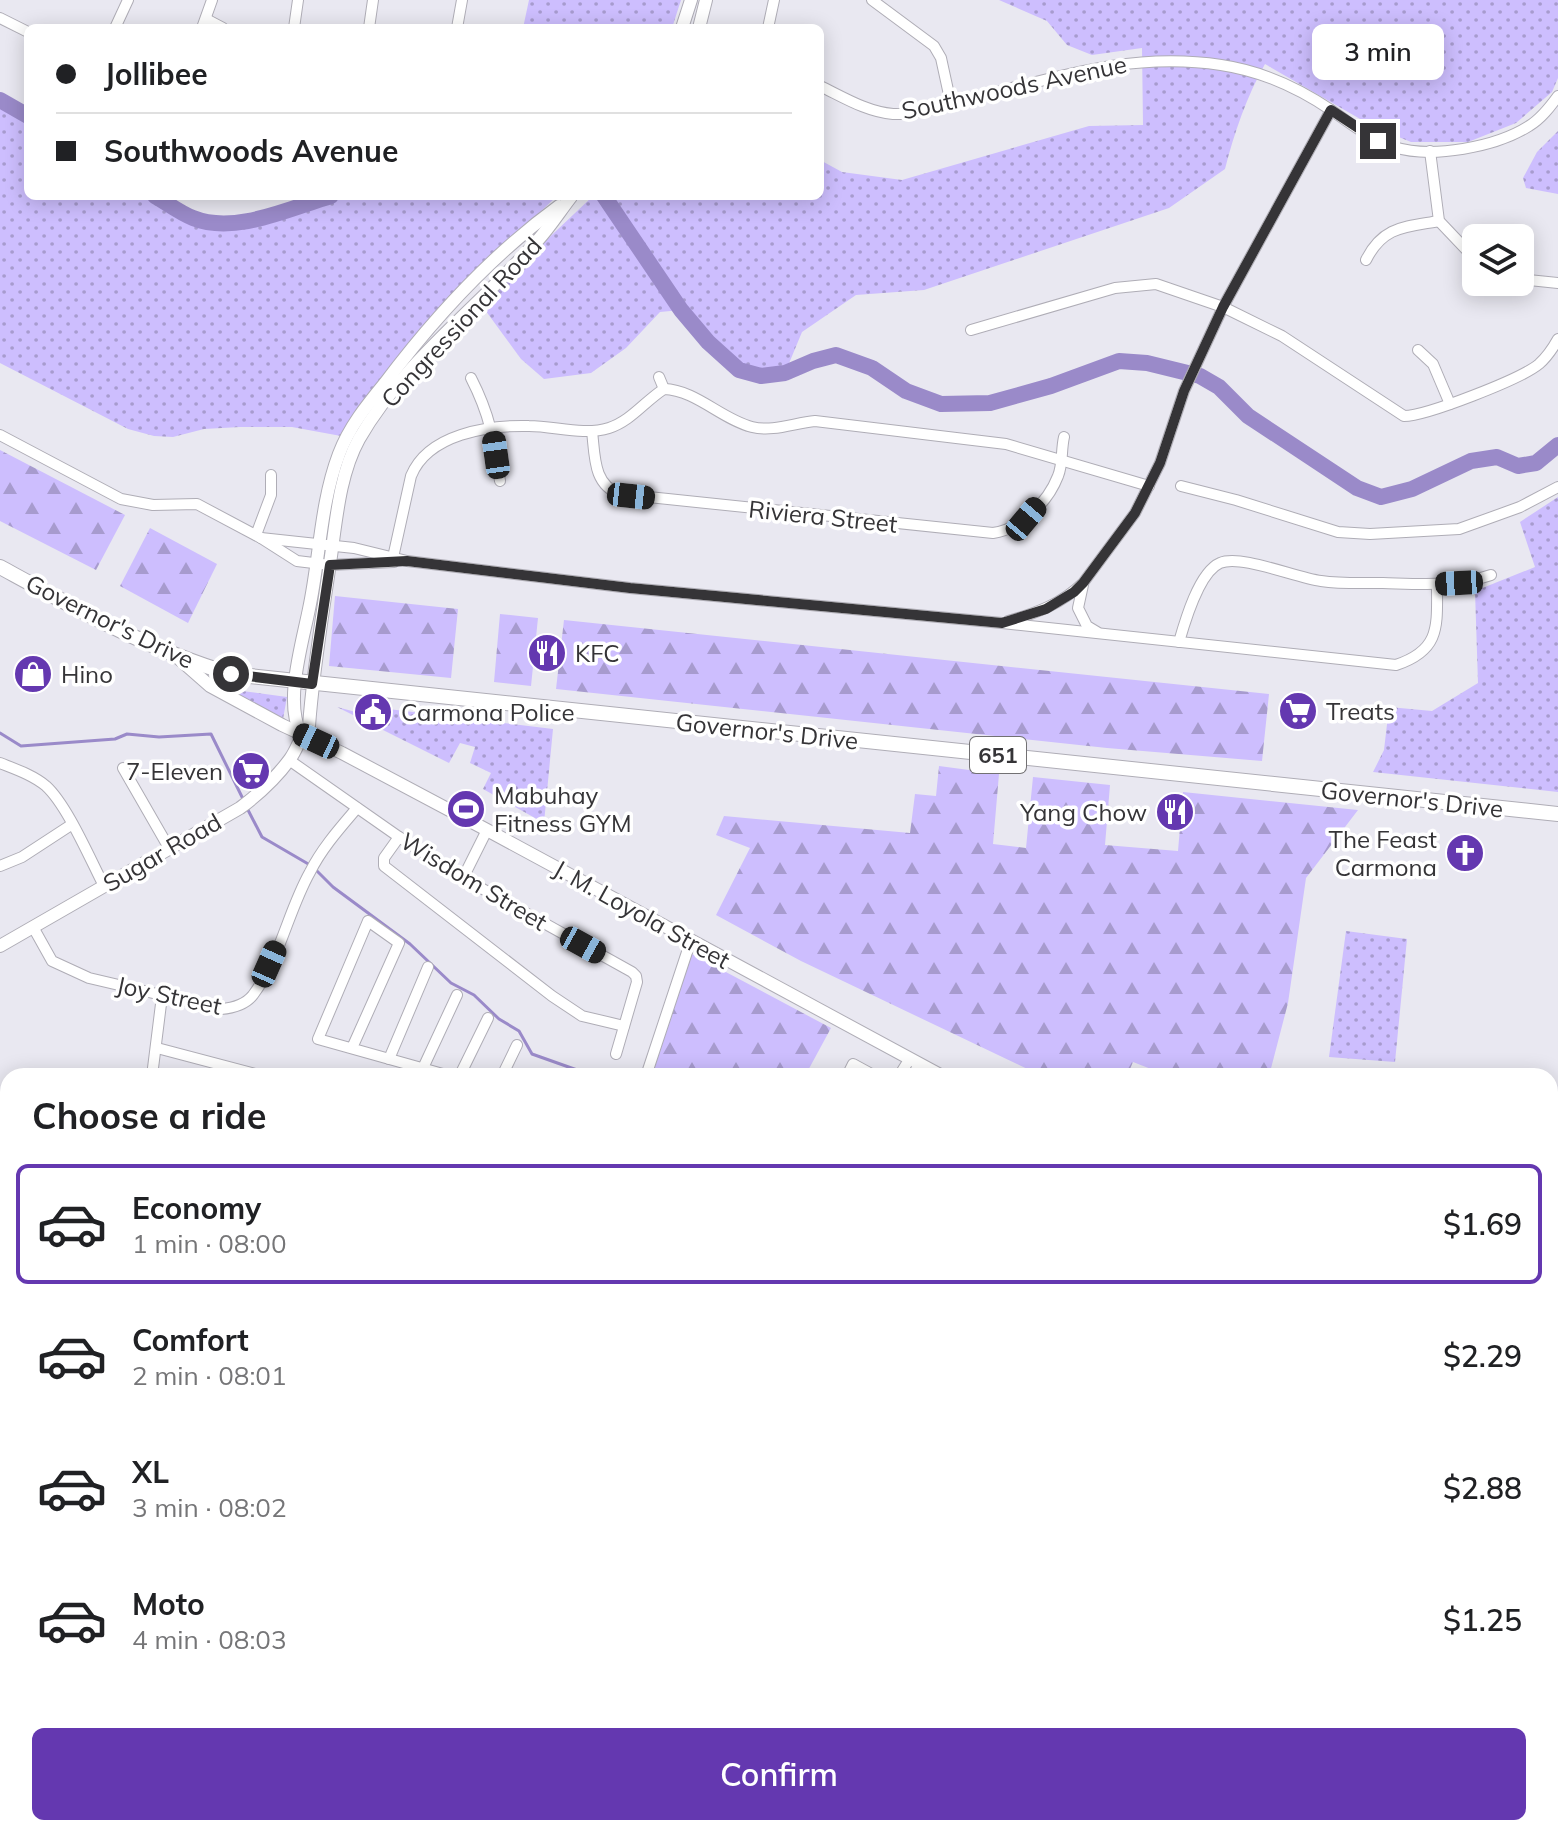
<!DOCTYPE html>
<html lang="en">
<head>
<meta charset="utf-8">
<style>
	:root { --surface:#fff; --page:#f2f2f2; --text:#202124; --muted:#757577; --line:#e0e0e0; --accent:#6438b0 }
	body { margin:0; font-family:Mulish,sans-serif; background:var(--page); color:var(--text); height:100vh; display:flex; flex-direction:column; font-size:30px; white-space:nowrap }
	* { box-sizing:border-box; margin:0 }
	p { font-size:26px; color:var(--muted) }
	.icon { flex:none; width:44px; height:44px; fill:none; stroke:currentColor; stroke-width:2; stroke-linecap:round; stroke-linejoin:round }
	.map { position:relative; flex:1; overflow:hidden }
	.details { position:absolute; left:0px; top:1068px; width:1558px; height:768px; display:flex; flex-direction:column; background:var(--surface); border-radius:24px 24px 0 0; box-shadow:0 4px 20px #0003 }
	.details>* { flex:none }
	.guide { position:absolute; left:24px; top:24px; width:800px; height:176px; border-radius:12px; box-shadow:0 4px 20px #0003; display:grid; align-content:center; height:176px; padding:0 32px; background:var(--surface) }
	.fabs { position:absolute; left:1462px; top:224px; display:grid; gap:16px }
	.fabs a { display:grid; place-items:center; width:72px; height:72px; border-radius:12px; background:var(--surface); box-shadow:0 4px 20px #0003; font-size:40px }
	.end { position:absolute; width:36px; height:36px; margin:-18px; border:10px solid #353437; background:#fff; box-shadow:0 0 0 4px #fff }
	.from { border-radius:50% }
	.bubble { position:absolute; height:56px; border-radius:12px; background:var(--surface); box-shadow:0 4px 20px #0003; font-size:26px; font-weight:600; line-height:56px; text-align:center }
	.car { position:absolute; width:24px; height:48px; margin:-24px -12px; border-radius:10px; box-shadow:0 0 6px 2px #0007; background:linear-gradient(#222 24%,#8ab4d8 0 40%,#222 0 76%,#8ab4d8 0 86%,#222 0) }
	.guide b { display:flex; align-items:center; gap:28px; height:76px; font-size:30px }
	.guide b+b { border-top:2px solid var(--line) }
	.guide i { width:20px; height:20px; background:var(--text) }
	ul { padding:0; list-style:none }
	li { display:flex; align-items:center; gap:24px; height:120px; margin:0 16px 12px; padding:0 16px; border:4px solid transparent; border-radius:12px }
	li div { flex:1 }
	li b { display:block; font-size:30px }
	li em { font-style:normal; font-weight:600 }
	li.active { border-color:var(--accent) }
	li>.icon { width:72px; height:72px; stroke-width:1.5 }
	h2 { padding:0 32px; font-size:36px; line-height:96px }
	.primary-button { display:flex; gap:16px; margin-top:auto; padding:16px 32px }
	.primary-button a { flex:1; height:92px; border-radius:12px; background:var(--accent); color:#fff; font-size:32px; font-weight:600; line-height:92px; text-align:center }
	.map>svg:first-child { display:block }
	.grass { fill:url(#grass-dots) }
	.forest { fill:url(#forest-firs) }
	.lines { fill:none; stroke-linecap:round; stroke-linejoin:round }
	.stream { stroke:#9a8ac9; stroke-width:3 }
	.river { stroke:#9a8ac9; stroke-width:16 }
	.minor-casing { stroke:#afadb6; stroke-width:12 }
	.major-casing { stroke:#afadb6; stroke-width:14 }
	.highway-casing { stroke:#afadb6; stroke-width:16 }
	.minor { stroke:#fff; stroke-width:10 }
	.major { stroke:#fff; stroke-width:12 }
	.highway { stroke:#fff; stroke-width:14 }
	.route { stroke:#353437; stroke-width:10 }
	.labels { text-anchor:middle; dominant-baseline:central; stroke-width:7; stroke-linejoin:round; paint-order:stroke }
	.shield { fill:#fff; stroke:#727173; stroke-width:2 }
	.shield-label { font-size:22px; font-weight:bold; fill:#353437 }
	.street-label { font-size:24px; fill:#353437; stroke:#fff }
	.poi-label { font-size:24px; fill:#353437; stroke:#fff; text-anchor:start }
</style>
</head>
<body>
<div class="map">
<svg width="1558" height="1836" viewBox="0 0 1558 1836">
	<defs>
		<pattern id="grass-dots" width="8" height="8" patternUnits="userSpaceOnUse" patternTransform="scale(2)"><rect width="8" height="8" fill="#cdbefe"/><path d="M2 2h.1M6 6h.1" fill="none" stroke="#a79bce" stroke-width="1.8" stroke-linecap="round"/></pattern>
		<pattern id="forest-firs" width="22" height="20" patternUnits="userSpaceOnUse" patternTransform="scale(2)"><rect width="22" height="20" fill="#cdbefe"/><path d="M5 1l3.5 6h-7zM16 11l3.5 6h-7z" fill="#a79bce"/></pattern>
	</defs>
	<rect width="100%" height="100%" fill="#e9e8f1"/>
	<g class="grass">
		<path d="M 529,0 L 681,0 L 672,28 L 523,28 Z"/>
		<path d="M 999,0 L 1558,0 L 1558,78 L 1552,92 L 1516,123 L 1468,142 L 1411,142 L 1374,127 L 1265,64 C 1247,96 1234,133 1225,169 L 1169,208 L 924,290 L 856,295 L 802,332 L 785,373 C 777,374 767,377 759,376 C 726,372 701,334 681,310 L 660,312 L 626,348 L 591,373 L 544,379 L 521,359 L 480,303 L 593,196 L 820,196 L 820,160 L 842,172 L 902,180 L 1089,126 L 1143,125 L 1142,48 L 1092,55 L 1067,45 L 1047,21 Z"/>
		<path d="M 0,100 L 28,116 L 28,196 L 155,196 L 194,219 L 230,223 L 272,214 L 331,196 L 557,196 L 455,293 L 341,436 L 292,427 L 240,427 L 204,429 L 173,437 L 154,436 L 128,429 L 0,363 Z"/>
		<path d="M 1558,131 L 1558,194 L 1526,188 L 1523,178 L 1537,152 Z"/>
		<path d="M 1558,497 L 1558,792 L 1373,772 L 1384,750 L 1389,707 L 1432,711 L 1478,683 L 1475,591 L 1535,567 L 1520,522 Z"/>
		<path d="M 227,689 L 287,697 L 283,719 Z"/>
		<path d="M 337,707 L 378,718 L 380,708 L 553,729 L 544,823 L 483,789 L 491,773 L 470,763 L 475,747 L 460,743 L 449,763 Z"/>
		<path d="M 1346,931 L 1407,939 L 1395,1062 L 1329,1057 Z"/>
		<path d="M 0,1691 L 8,1691 L 8,1828 L 106,1828 L 106,1836 L 0,1836 Z"/>
	</g>
	<g class="forest">
		<path d="M 0,450 L 125,515 L 96,570 L 0,521 Z"/>
		<path d="M 150,528 L 217,564 L 188,623 L 120,586 Z"/>
		<path d="M 335,596 L 458,609 L 451,678 L 329,666 Z"/>
		<path d="M 500,614 L 538,618 L 531,686 L 494,682 Z"/>
		<path d="M 564,620 L 1269,694 L 1262,761 L 1107,748 L 556,689 Z"/>
		<path d="M 939,766 L 999,774 L 993,844 L 1026,848 L 1033,777 L 1110,785 L 1105,845 L 1178,851 L 1183,792 L 1358,810 L 1306,878 L 1288,1003 L 1269,1076 L 1169,1076 L 1133,1062 L 1127,1076 L 1042,1076 L 801,961 L 716,915 L 750,848 L 716,835 L 724,816 L 910,833 L 915,794 L 936,796 Z"/>
		<path d="M 690,953 L 831,1028 L 805,1076 L 652,1076 Z"/>
		<path d="M 544,1828 L 666,1828 L 649,1836 L 544,1836 Z"/>
	</g>
	<g class="lines">
		<g class="stream">
			<path d="M 0,733 L 21,746 L 115,739 L 127,734 L 159,737 L 211,734 L 244,801"/>
			<path d="M 247,808 L 262,837 L 310,865"/>
			<path d="M 316,870 L 333,887 L 410,944 L 451,983 L 474,995 L 499,1019 L 519,1031 L 532,1054 L 594,1076"/>
			<path d="M 621,1076 L 623,1076"/>
			<path d="M 1550,1448 L 1558,1441"/>
			<path d="M 664,1836 L 683,1829 L 692,1836"/>
		</g>
		<g class="river">
			<path d="M 0,100 L 28,116"/>
			<path d="M 155,196 C 167,203 180,213 193,218 C 235,235 290,208 331,196"/>
			<path d="M 604,196 L 681,310 L 708,342 L 739,370 L 761,376 L 785,373 L 813,361 L 836,355 L 872,368 L 906,391 L 941,404 L 990,403 L 1051,386 L 1119,361 L 1147,363 L 1200,376 L 1219,387 L 1248,416 L 1357,488 L 1381,497 L 1412,489 L 1471,461 L 1497,457 L 1518,466 L 1536,463 L 1558,445"/>
		</g>
		<g class="minor-casing">
			<g id="minor">
				<path d="M 872,0 L 934,46 L 941,58 L 951,104"/>
				<path d="M 0,18 L 28,32"/>
				<path d="M 206,19 L 223,28"/>
				<path d="M 115,28 L 128,0"/>
				<path d="M 202,28 L 212,0"/>
				<path d="M 294,28 L 298,0"/>
				<path d="M 369,28 L 373,0"/>
				<path d="M 457,28 L 462,0"/>
				<path d="M 768,28 L 774,0"/>
				<path d="M 820,86 C 843,97 867,112 893,114 C 919,115 957,102 982,96 C 1063,75 1136,52 1221,65 C 1262,71 1297,87 1331,110 C 1351,124 1371,140 1394,147 C 1432,159 1496,147 1529,126 C 1541,119 1550,107 1558,96"/>
				<path d="M 1430,151 L 1439,221 L 1476,260"/>
				<path d="M 1366,260 C 1383,226 1405,227 1439,221"/>
				<path d="M 1520,279 L 1558,283"/>
				<path d="M 971,330 L 1115,288 L 1156,284 L 1223,307 L 1282,336 L 1404,416 C 1426,416 1521,379 1539,364 C 1547,357 1553,348 1558,339"/>
				<path d="M 1418,350 L 1433,364 L 1450,404"/>
				<path d="M 659,377 L 664,389"/>
				<path d="M 471,378 C 490,415 494,440 500,481"/>
				<path d="M 592,431 C 595,456 593,485 620,494 L 993,533 C 1021,529 1048,502 1058,476 C 1063,464 1061,450 1064,437"/>
				<path d="M 0,435 L 121,499 L 153,505 L 197,504 L 261,538 L 297,561 L 330,565 L 394,562"/>
				<path d="M 1181,486 L 1236,500 L 1338,532 L 1370,534 L 1459,529 L 1520,507 L 1558,487"/>
				<path d="M 256,535 L 271,495 L 271,475"/>
				<path d="M 261,538 L 354,548 L 407,561 L 630,588 L 1002,623 L 1396,665 C 1441,650 1437,626 1437,584"/>
				<path d="M 392,562 L 411,476 C 428,434 488,425 529,426 C 555,426 583,436 609,428 C 631,421 645,401 664,389 C 696,390 721,419 752,427 C 773,432 794,423 815,421 L 1006,444 L 1149,486"/>
				<path d="M 1083,585 L 1078,608 L 1087,626 L 1097,632"/>
				<path d="M 1008,621 C 1037,613 1061,604 1083,583 L 1135,513 L 1160,463 L 1184,391 L 1223,307 L 1331,110"/>
				<path d="M 1179,642 C 1185,621 1199,572 1220,563 C 1241,554 1296,578 1321,581 C 1341,584 1362,583 1383,583 C 1420,584 1456,587 1491,575"/>
				<path d="M 289,760 L 399,837 L 463,878 L 632,972 L 636,976 L 637,982 L 616,1054"/>
				<path d="M 0,763 C 15,769 33,775 46,786 C 67,805 90,859 104,886"/>
				<path d="M 123,768 L 169,848"/>
				<path d="M 399,837 L 384,858 L 384,866 L 552,996 L 582,1016 L 624,1026"/>
				<path d="M 0,866 L 22,857 L 71,825"/>
				<path d="M 463,878 L 487,830"/>
				<path d="M 33,927 L 52,961 L 89,978 L 221,1009 C 233,1008 245,1005 253,995 C 280,959 288,911 310,872 C 322,848 340,828 357,808"/>
				<path d="M 157,1048 L 263,1076"/>
				<path d="M 352,1048 L 399,943 L 368,921 L 318,1039 L 450,1076"/>
				<path d="M 389,1059 L 428,967"/>
				<path d="M 423,1068 L 457,995"/>
				<path d="M 462,1071 L 488,1018"/>
				<path d="M 152,1076 L 162,996"/>
				<path d="M 502,1076 L 517,1045"/>
				<path d="M 646,1076 L 691,940"/>
				<path d="M 847,1076 L 853,1064 L 875,1076"/>
				<path d="M 899,1076 L 909,1060"/>
				<path d="M 912,1076 L 919,1065"/>
				<path d="M 1550,1146 L 1558,1147"/>
				<path d="M 1550,1205 L 1558,1207"/>
				<path d="M 0,1418 L 8,1421"/>
				<path d="M 1550,1419 L 1558,1420"/>
				<path d="M 1550,1503 L 1558,1502"/>
				<path d="M 1550,1564 L 1558,1563"/>
				<path d="M 1556,1641 L 1558,1651"/>
				<path d="M 0,1674 L 8,1674"/>
				<path d="M 1550,1744 L 1558,1740"/>
				<path d="M 437,1828 L 437,1836"/>
				<path d="M 758,1828 L 769,1836"/>
				<path d="M 836,1828 L 837,1836"/>
				<path d="M 869,1828 L 869,1836"/>
				<path d="M 903,1828 L 903,1836"/>
				<path d="M 936,1828 L 937,1836"/>
				<path d="M 969,1828 L 969,1836"/>
				<path d="M 1070,1828 L 1070,1836"/>
				<path d="M 1137,1828 L 1137,1834"/>
				<path d="M 1170,1828 L 1170,1836"/>
				<path d="M 1224,1828 L 1224,1836"/>
				<path d="M 1259,1828 L 1259,1835 L 1362,1830 L 1411,1836"/>
				<path d="M 1425,1828 L 1426,1836"/>
				<path d="M 1458,1828 L 1459,1836"/>
				<path d="M 1487,1828 L 1488,1836"/>
				<path d="M 1522,1828 L 1523,1836"/>
				<path d="M 1106,1829 L 1106,1828"/>
				<path d="M 126,1836 L 126,1828"/>
				<path d="M 226,1836 L 227,1828"/>
				<path d="M 262,1836 L 262,1828"/>
				<path d="M 300,1836 L 300,1828"/>
				<path d="M 335,1836 L 335,1828"/>
				<path d="M 364,1836 L 364,1828"/>
				<path d="M 401,1836 L 401,1828"/>
				<path d="M 527,1836 L 528,1828"/>
				<path d="M 802,1836 L 802,1828"/>
				<path d="M 1018,1836 L 1020,1828"/>
			</g>
		</g>
		<g class="major-casing">
			<g id="major">
				<path d="M 682,28 L 691,0"/>
				<path d="M 699,28 L 706,0"/>
				<path d="M 177,657 L 210,686 L 282,725 L 342,753 L 487,830 L 942,1076"/>
				<path d="M 301,734 C 284,703 302,644 309,609 C 320,558 320,504 339,454 C 349,427 367,405 385,383 C 434,318 493,254 559,206"/>
				<path d="M 0,946 L 240,808 C 259,794 276,778 290,759 C 298,748 300,736 309,726 C 313,671 322,618 330,563 C 336,523 339,475 359,439 C 403,362 480,306 538,240 C 550,227 560,211 571,197"/>
				<path d="M 1550,1291 L 1558,1294"/>
			</g>
		</g>
		<g class="highway-casing">
			<path id="highway" d="M 0,567 C 75,608 149,650 231,674 L 1558,814"/>
		</g>
		<use href="#minor" class="minor"/>
		<use href="#major" class="major"/>
		<use href="#highway" class="highway"/>
	</g>
	<g class="lines">
		<path class="route" d="M 231,674 L 312,684 L 330,565 L 407,561 L 630,588 L 1002,623 L 1046,609 L 1074,592 L 1083,583 L 1135,513 L 1160,463 L 1184,391 L 1223,307 L 1331,110 L 1378,141"/>
	</g>
	<defs>
		<g id="restaurant-disc" transform="scale(2)"><circle r="9.5" fill="#6438b0" stroke="#fff"/><path d="M-5-6h1v4h1v-4h1v4h1v-4h1v5L-1.5 .5V6h-2V.5L-5-1ZM5-6V6H3V1.5H1.5Q1.5-4 5-6Z" fill="#fff"/></g>
		<g id="shop-disc" transform="scale(2)"><circle r="9.5" fill="#6438b0" stroke="#fff"/><path d="M-5-2.5h2.3a2.7 3.5 0 0 1 5.4 0H5L5.5 6h-11ZM-1.5-2.5h3a1.5 2.3 0 0 0-3 0Z" fill="#fff"/></g>
		<g id="supermarket-disc" transform="scale(2)"><circle r="9.5" fill="#6438b0" stroke="#fff"/><path d="M-6-5.5h2.5l.6 2H6L4.5 2H-2.5L-4.4-4H-6ZM-1.5 3.2a1.3 1.3 0 1 0 .1 0ZM3 3.2a1.3 1.3 0 1 0 .1 0Z" fill="#fff"/></g>
		<g id="civic-disc" transform="scale(2)"><circle r="9.5" fill="#6438b0" stroke="#fff"/><path d="M-.6-6.5H3V-4.5H.6V-3L4-1V1h2V6H-6V1h2V-1L-.6-3ZM-1.2 2.5V6h2.4V2.5Z" fill="#fff"/></g>
		<g id="stadium-disc" transform="scale(2)"><circle r="9.5" fill="#6438b0" stroke="#fff"/><path d="M0-5a6.5 5 0 1 0 0 10a6.5 5 0 1 0 0-10ZM-3.5-1.8h7v3.6h-7Z" fill="#fff"/></g>
		<g id="church-disc" transform="scale(2)"><circle r="9.5" fill="#6438b0" stroke="#fff"/><path d="M-1.2-6h2.4v3.5h3.3v2.4h-3.3V6h-2.4V-.1h-3.3v-2.4h3.3Z" fill="#fff"/></g>
	</defs>
	<g fill-rule="evenodd">
		<use href="#restaurant-disc" x="547" y="653"/>
		<use href="#shop-disc" x="33" y="674"/>
		<use href="#supermarket-disc" x="1298" y="711"/>
		<use href="#civic-disc" x="373" y="712"/>
		<use href="#supermarket-disc" x="251" y="771"/>
		<use href="#stadium-disc" x="466" y="809"/>
		<use href="#restaurant-disc" x="1175" y="812"/>
		<use href="#church-disc" x="1465" y="853"/>
	</g>
	<g class="labels">
		<rect class="shield" x="970" y="737" width="56" height="36" rx="6"/>
		<g class="shield-label">
			<text x="998" y="755">651</text>
		</g>
		<g class="street-label">
			<text transform="translate(1014 87) rotate(-12)">Southwoods Avenue</text>
			<text transform="translate(461 322) rotate(-47)">Congressional Road</text>
			<text transform="translate(823 516) rotate(6)">Riviera Street</text>
			<text transform="translate(110 621) rotate(26)">Governor's Drive</text>
			<text transform="translate(767 731) rotate(6)">Governor's Drive</text>
			<text transform="translate(1412 799) rotate(6)">Governor's Drive</text>
			<text transform="translate(162 852) rotate(-30)">Sugar Road</text>
			<text transform="translate(474 881) rotate(31)">Wisdom Street</text>
			<text transform="translate(642 914) rotate(29)">J. M. Loyola Street</text>
			<text transform="translate(169 995) rotate(12)">Joy Street</text>
		</g>
		<g class="poi-label">
			<text x="575" y="653">KFC</text>
			<text x="61" y="674">Hino</text>
			<text x="1326" y="711">Treats</text>
			<text x="401" y="712">Carmona Police</text>
			<text x="223" y="771" text-anchor="end">7-Eleven</text>
			<text x="494" y="795">Mabuhay<tspan x="494" dy="28">Fitness GYM</tspan></text>
			<text x="1147" y="812" text-anchor="end">Yang Chow</text>
			<text x="1437" y="839" text-anchor="end">The Feast<tspan x="1437" dy="28">Carmona</tspan></text>
		</g>
	</g>
</svg>
<div class="fabs">
<a><svg class="icon" aria-label="layers" viewBox="0 0 24 24"><path d="M12 4l9 5-9 5-9-5zM3 14l9 5 9-5"/></svg></a>
</div>
<i class="end from" style="left:231px;top:674px"></i>
<i class="end" style="left:1378px;top:141px"></i>
<div class="bubble" style="left:1312px;top:24px;width:132px">3 min</div>
<i class="car" style="left:496px;top:455px;rotate:352deg"></i>
<i class="car" style="left:631px;top:496px;rotate:96deg"></i>
<i class="car" style="left:1026px;top:519px;rotate:40deg"></i>
<i class="car" style="left:1459px;top:583px;rotate:267deg"></i>
<i class="car" style="left:316px;top:741px;rotate:295deg"></i>
<i class="car" style="left:583px;top:945px;rotate:119deg"></i>
<i class="car" style="left:269px;top:964px;rotate:24deg"></i>
<div class="guide">
<b><i class="from"></i>Jollibee</b>
<b><i></i>Southwoods Avenue</b>
</div>
<section class="details">
<h2>Choose a ride</h2>
<ul>
<li class="active"><svg class="icon" aria-label="car" viewBox="0 0 24 24"><path d="M5 17H2v-5l4-1 3-4h7l3 4 3 1v5h-3M9 17h6M6 11h13"/><circle cx="7" cy="17" r="2"/><circle cx="17" cy="17" r="2"/></svg><div><b>Economy</b><p>1 min · 08:00</p></div><em>$1.69</em></li>
<li><svg class="icon" aria-label="car" viewBox="0 0 24 24"><path d="M5 17H2v-5l4-1 3-4h7l3 4 3 1v5h-3M9 17h6M6 11h13"/><circle cx="7" cy="17" r="2"/><circle cx="17" cy="17" r="2"/></svg><div><b>Comfort</b><p>2 min · 08:01</p></div><em>$2.29</em></li>
<li><svg class="icon" aria-label="car" viewBox="0 0 24 24"><path d="M5 17H2v-5l4-1 3-4h7l3 4 3 1v5h-3M9 17h6M6 11h13"/><circle cx="7" cy="17" r="2"/><circle cx="17" cy="17" r="2"/></svg><div><b>XL</b><p>3 min · 08:02</p></div><em>$2.88</em></li>
<li><svg class="icon" aria-label="car" viewBox="0 0 24 24"><path d="M5 17H2v-5l4-1 3-4h7l3 4 3 1v5h-3M9 17h6M6 11h13"/><circle cx="7" cy="17" r="2"/><circle cx="17" cy="17" r="2"/></svg><div><b>Moto</b><p>4 min · 08:03</p></div><em>$1.25</em></li>
</ul>
<div class="primary-button"><a>Confirm</a></div>
</section>
</div>
</body>
</html>
